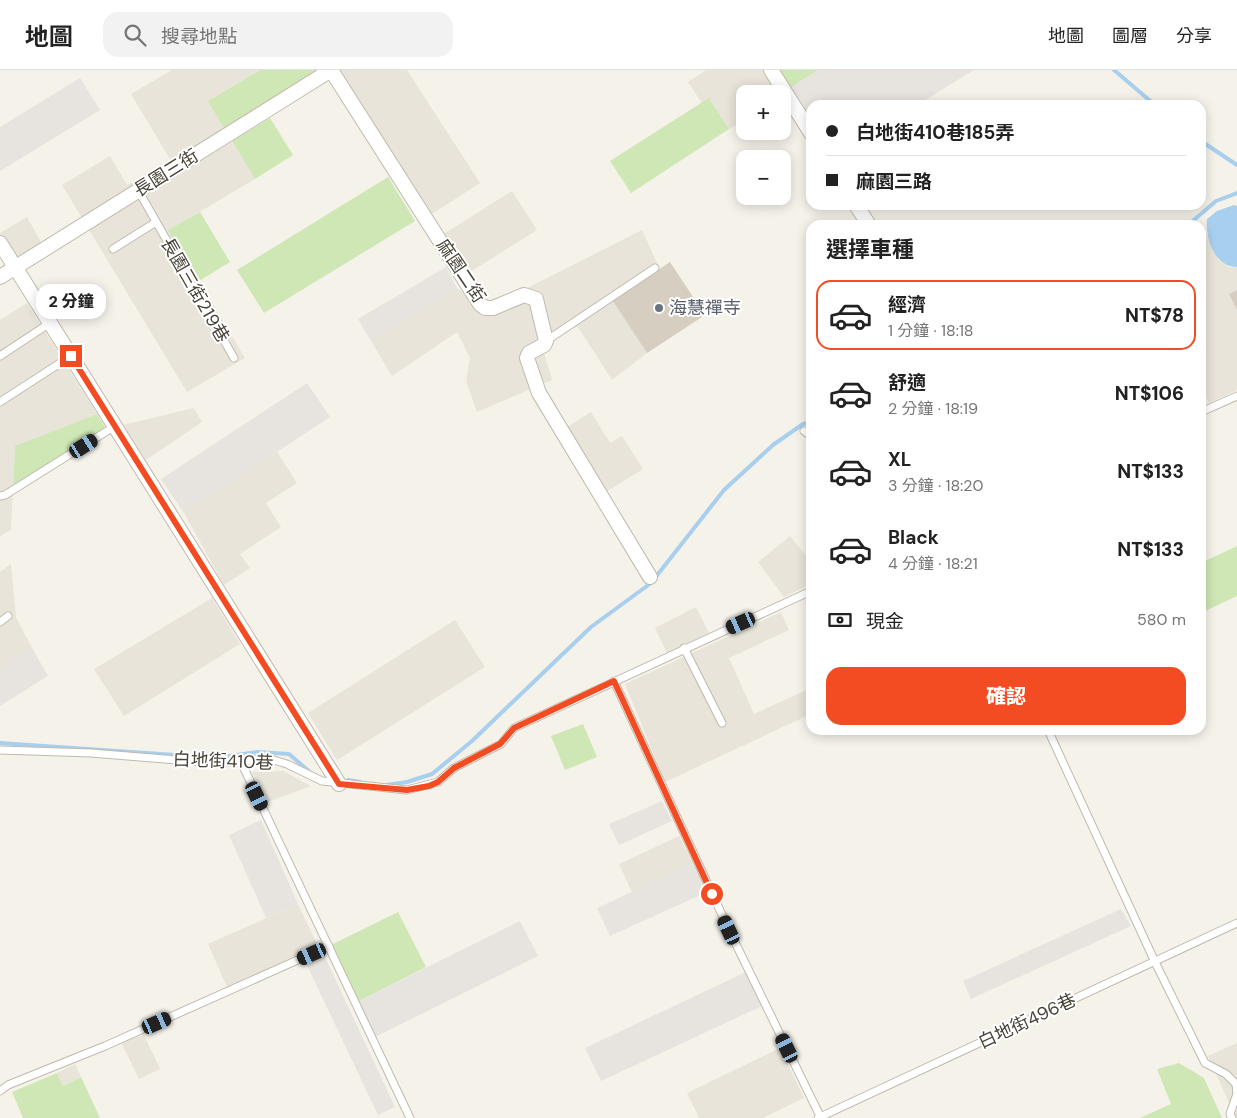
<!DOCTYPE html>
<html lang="zh-TW">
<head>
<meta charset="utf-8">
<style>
	:root { --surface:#fff; --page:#f2f2f2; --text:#222; --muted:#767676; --line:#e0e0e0; --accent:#f44c22 }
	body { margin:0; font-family:"DM Sans","Noto Sans TC",sans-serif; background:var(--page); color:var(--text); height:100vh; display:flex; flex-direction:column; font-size:19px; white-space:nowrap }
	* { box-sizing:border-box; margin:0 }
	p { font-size:16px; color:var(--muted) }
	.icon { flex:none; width:28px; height:28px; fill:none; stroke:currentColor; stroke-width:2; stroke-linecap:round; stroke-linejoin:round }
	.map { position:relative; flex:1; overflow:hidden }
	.panel { position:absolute; left:806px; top:150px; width:400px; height:515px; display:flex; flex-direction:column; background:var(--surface); border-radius:15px; box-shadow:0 2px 12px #0003 }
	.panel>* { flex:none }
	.hud { position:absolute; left:806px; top:30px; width:400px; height:110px; border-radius:15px; box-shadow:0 2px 12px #0003; display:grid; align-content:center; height:110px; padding:0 20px; background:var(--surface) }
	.fabs { position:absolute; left:736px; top:15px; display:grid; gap:10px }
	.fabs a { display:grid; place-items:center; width:55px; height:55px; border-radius:10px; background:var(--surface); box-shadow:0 2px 12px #0003; font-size:25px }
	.end { position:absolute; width:22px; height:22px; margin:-11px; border:6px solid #f44c22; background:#fff; box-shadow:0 0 0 2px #fff }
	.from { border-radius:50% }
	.bubble { position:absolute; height:35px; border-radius:15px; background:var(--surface); box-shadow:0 2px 12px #0003; font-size:16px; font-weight:800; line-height:35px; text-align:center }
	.car { position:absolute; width:15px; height:30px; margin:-15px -8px; border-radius:6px; box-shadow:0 0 4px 1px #0007; background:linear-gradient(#222 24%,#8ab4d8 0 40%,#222 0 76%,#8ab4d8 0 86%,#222 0) }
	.hud b { display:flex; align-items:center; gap:18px; height:48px; font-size:19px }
	.hud b+b { border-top:1px solid var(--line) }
	.hud i { width:12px; height:12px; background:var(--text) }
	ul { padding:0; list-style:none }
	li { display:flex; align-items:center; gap:15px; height:70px; margin:0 10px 8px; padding:0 10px; border:2px solid transparent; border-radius:15px }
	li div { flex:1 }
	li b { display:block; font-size:19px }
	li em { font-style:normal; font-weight:800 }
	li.active { border-color:var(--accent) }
	li>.icon { width:45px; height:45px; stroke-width:1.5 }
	h2 { padding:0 20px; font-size:22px; line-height:60px }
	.pay { display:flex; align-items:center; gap:12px; height:55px; padding:0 20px; font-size:19px }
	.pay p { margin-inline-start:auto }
	.action { display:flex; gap:10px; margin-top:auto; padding:10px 20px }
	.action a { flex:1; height:58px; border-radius:15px; background:var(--accent); color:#fff; font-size:20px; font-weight:800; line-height:58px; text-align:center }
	header { display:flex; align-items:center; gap:30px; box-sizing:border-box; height:70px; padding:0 25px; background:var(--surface); border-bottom:1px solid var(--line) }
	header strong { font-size:24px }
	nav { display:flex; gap:28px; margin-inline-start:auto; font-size:18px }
	.search { width:350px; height:45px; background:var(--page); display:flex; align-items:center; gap:12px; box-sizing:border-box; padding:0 18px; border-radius:15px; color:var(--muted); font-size:19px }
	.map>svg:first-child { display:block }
	.residential { fill:#e8e4d9 }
	.industrial { fill:#e7e4df }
	.green { fill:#cee7b5 }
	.water { fill:#a9cfef }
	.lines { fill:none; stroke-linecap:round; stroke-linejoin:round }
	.stream { stroke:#a9cfef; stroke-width:4 }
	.building { fill:#d6cec0 }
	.service-casing { stroke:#c0baad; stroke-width:9 }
	.minor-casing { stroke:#c0baad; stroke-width:16 }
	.service { stroke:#fff; stroke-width:7 }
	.minor { stroke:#fff; stroke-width:14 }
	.route { stroke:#f44c22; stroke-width:6 }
	.worship-dot { fill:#6b7280; stroke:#fff; stroke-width:2 }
	.labels { text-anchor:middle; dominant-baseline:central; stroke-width:4; stroke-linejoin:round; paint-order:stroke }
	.street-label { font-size:18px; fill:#494338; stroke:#fff }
	.worship-label { font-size:18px; fill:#5b616d; stroke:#fff; text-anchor:start }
</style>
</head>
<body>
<header>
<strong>地圖</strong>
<div class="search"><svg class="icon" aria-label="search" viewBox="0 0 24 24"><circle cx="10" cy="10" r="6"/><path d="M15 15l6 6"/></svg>搜尋地點</div>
<nav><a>地圖</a><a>圖層</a><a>分享</a></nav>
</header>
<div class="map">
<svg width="1237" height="1048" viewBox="0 0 1237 1048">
	<rect width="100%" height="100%" fill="#f5f2ea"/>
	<g class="residential">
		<path d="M 172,0 L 260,0 L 208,31 L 255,109 L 169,160 L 245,288 L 187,322 L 62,115 L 110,86 L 127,115 L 170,89 L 131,24 Z"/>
		<path d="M 334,0 L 407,0 L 480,113 L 429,146 Z"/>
		<path d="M 706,0 L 765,0 L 780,24 L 745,24 L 745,49 L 729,59 L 710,29 L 702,33 L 688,12 Z"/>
		<path d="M 512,121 L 537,160 L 467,204 L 442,165 Z"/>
		<path d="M 27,147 L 43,176 L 15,192 L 0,163 Z"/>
		<path d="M 642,160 L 660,199 L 614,231 L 647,283 L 612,310 L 578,257 L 539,266 L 552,310 L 477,342 L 466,311 L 470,288 L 457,262 L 392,306 L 371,271 L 457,218 L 488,238 Z"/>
		<path d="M 1201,161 L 1206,163 L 1218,190 L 1229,197 L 1237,197 L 1237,320 L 1209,333 L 1201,317 Z"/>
		<path d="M 27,233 L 97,344 L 15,376 L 11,460 L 0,466 L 0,250 Z"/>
		<path d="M 194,338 L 202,352 L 146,390 L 123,355 Z"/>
		<path d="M 591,342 L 610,373 L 622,366 L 643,399 L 601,425 L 561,361 Z"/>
		<path d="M 277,382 L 297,413 L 266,433 L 281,457 L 240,484 L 250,498 L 224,515 L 184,443 Z"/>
		<path d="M 790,466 L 811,492 L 811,514 L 784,527 L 758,492 Z"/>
		<path d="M 11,494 L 16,547 L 32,578 L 0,599 L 0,502 Z"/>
		<path d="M 212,528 L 240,574 L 124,646 L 94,599 Z"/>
		<path d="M 696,537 L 709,563 L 667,583 L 655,558 Z"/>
		<path d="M 781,542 L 789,560 L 729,588 L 754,644 L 811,618 L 811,644 L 665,712 L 625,614 Z"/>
		<path d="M 455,550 L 485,597 L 337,690 L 308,643 Z"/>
		<path d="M 283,701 L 311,716 L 265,733 L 252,702 Z"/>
		<path d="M 679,766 L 693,794 L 632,822 L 619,794 Z"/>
		<path d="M 298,834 L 318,876 L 227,917 L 208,874 Z"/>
		<path d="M 144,965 L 160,999 L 139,1009 L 121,972 Z"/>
		<path d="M 1237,973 L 1237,1048 L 1236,1048 L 1208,986 Z"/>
		<path d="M 780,978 L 804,1028 L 763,1048 L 699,1048 L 687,1023 Z"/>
		<path d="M 75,994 L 81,1007 L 63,1016 L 57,1003 Z"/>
	</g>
	<g class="industrial">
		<path d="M 818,0 L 974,0 L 917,35 L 811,35 L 811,57 L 788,19 Z"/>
		<path d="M 80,8 L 100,40 L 0,101 L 0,57 Z"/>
		<path d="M 446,197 L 457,218 L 371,271 L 358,249 Z"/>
		<path d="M 307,313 L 330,347 L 184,443 L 161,409 Z"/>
		<path d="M 32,578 L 48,606 L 0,636 L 0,599 Z"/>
		<path d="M 662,731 L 672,751 L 619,775 L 609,754 Z"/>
		<path d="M 261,750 L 298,834 L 266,848 L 229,765 Z"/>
		<path d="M 693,794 L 707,822 L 610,866 L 597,838 Z"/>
		<path d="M 1121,839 L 1131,856 L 971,929 L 963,911 Z"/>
		<path d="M 520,851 L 538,886 L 375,967 L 357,932 Z"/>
		<path d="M 324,885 L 395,1037 L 378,1045 L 306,893 Z"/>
		<path d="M 746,902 L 762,936 L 601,1011 L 585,978 Z"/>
	</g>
	<g class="green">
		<path d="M 260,0 L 319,0 L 225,60 L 208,31 Z"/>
		<path d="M 776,0 L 818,0 L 788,19 Z"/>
		<path d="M 709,28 L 729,59 L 631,123 L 610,91 Z"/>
		<path d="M 270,48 L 293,85 L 255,109 L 232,71 Z"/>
		<path d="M 388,107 L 415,151 L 264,243 L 237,200 Z"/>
		<path d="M 200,142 L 230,192 L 199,211 L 168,160 Z"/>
		<path d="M 97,344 L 106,359 L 13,420 L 15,376 Z"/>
		<path d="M 1237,476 L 1237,526 L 1201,543 L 1201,493 Z"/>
		<path d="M 583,654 L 597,687 L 565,700 L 551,666 Z"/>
		<path d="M 398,842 L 426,897 L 357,932 L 331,875 Z"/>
		<path d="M 1179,993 L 1204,1008 L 1222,1048 L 1140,1048 L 1171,1034 L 1157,999 Z"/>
		<path d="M 57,1003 L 63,1016 L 81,1007 L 100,1048 L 23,1048 L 12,1022 Z"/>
	</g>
	<path class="water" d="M 1234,135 L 1237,136 L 1237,197 C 1214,197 1205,168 1207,149 L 1217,141 Z"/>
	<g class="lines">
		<g class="stream">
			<path d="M 1114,0 L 1155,35"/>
			<path d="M 1201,71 L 1237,95"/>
			<path d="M 1188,155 L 1216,131 L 1237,123"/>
			<path d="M 0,673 L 190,686 L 229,686 L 258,682 L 289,684 L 311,703"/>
			<path d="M 348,710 L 360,712"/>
			<path d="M 387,715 L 407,712 L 432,704 L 472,671 L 591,557 L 651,513 L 724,420 L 773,375 L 803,354 L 811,352"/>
		</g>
	</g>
	<g class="building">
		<path d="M 670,192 L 705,245 L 647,283 L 613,231 Z"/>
		<path d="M 1237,220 L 1237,240 L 1229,224 Z"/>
	</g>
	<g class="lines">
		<g class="service-casing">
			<g id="service">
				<path d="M 138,120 L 234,288"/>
				<path d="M 113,179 L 156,152"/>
				<path d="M 546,271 L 655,198"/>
				<path d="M 0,286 L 50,253"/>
				<path d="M 0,332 L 71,286"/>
				<path d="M 1201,342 L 1237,326"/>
				<path d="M 804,361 L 811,366"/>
				<path d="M 0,426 L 5,425 L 115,356"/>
				<path d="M 0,552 L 8,546"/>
				<path d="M 684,578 L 722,653"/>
				<path d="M 614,611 L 729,860 L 821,1048"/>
				<path d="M 1048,660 L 1155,892 L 1205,993 L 1226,1004 L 1236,1014 L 1237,1024 L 1230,1044 L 1232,1048"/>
				<path d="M 0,680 L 91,683 L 201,692 L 241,692 L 267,688 L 287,694 L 322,711 L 407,720 L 438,712 L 454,698 L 501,674 L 514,658 L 811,521"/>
				<path d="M 241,692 L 410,1048"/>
				<path d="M 0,1021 L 8,1015 L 105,976 L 329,876"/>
				<path d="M 818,1048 L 1237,853"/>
			</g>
		</g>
		<g class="minor-casing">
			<g id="minor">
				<path d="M 331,0 L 480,234 L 485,238 L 493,238 L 524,225 L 536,229 L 546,271 L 544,275 L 529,283 L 527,288 L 539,323 L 650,507"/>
				<path d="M 771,0 L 811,63"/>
				<path d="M 856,135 L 869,155"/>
				<path d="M 0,173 L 339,714"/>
				<path d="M 0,207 L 331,0"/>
			</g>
		</g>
		<use href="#service" class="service"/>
		<use href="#minor" class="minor"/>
	</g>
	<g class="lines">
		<path class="route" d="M 71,286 L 339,714 L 407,720 L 429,716 L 438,712 L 454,698 L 500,674 L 514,658 L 614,611 L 712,824"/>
	</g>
	<circle class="worship-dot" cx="659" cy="238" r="5"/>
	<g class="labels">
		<g class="street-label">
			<text transform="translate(166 103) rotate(-32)">長園三街</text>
			<text transform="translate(461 201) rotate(56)">麻園二街</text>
			<text transform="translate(195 220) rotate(60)">長園三街219巷</text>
			<text transform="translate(223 691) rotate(2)">白地街410巷</text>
			<text transform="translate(1027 951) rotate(-25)">白地街496巷</text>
		</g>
		<g class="worship-label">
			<text x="669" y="238">海慧禪寺</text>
		</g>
	</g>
</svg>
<div class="fabs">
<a>+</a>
<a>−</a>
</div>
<i class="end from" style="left:712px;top:824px"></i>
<i class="end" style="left:71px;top:286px"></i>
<div class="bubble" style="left:36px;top:214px;width:70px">2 分鐘</div>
<i class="car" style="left:84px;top:376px;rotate:58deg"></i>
<i class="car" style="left:741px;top:553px;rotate:246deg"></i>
<i class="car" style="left:257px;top:726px;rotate:154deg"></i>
<i class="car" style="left:729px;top:860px;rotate:335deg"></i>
<i class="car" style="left:312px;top:884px;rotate:246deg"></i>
<i class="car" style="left:157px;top:953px;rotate:66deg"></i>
<i class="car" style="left:787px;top:978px;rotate:334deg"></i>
<div class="hud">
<b><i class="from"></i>白地街410巷185弄</b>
<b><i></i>麻園三路</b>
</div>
<section class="panel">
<h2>選擇車種</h2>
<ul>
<li class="active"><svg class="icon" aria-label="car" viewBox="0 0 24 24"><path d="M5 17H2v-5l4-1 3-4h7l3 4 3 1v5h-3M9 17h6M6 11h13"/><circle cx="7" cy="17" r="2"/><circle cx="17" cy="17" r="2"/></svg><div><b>經濟</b><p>1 分鐘 · 18:18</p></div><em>NT$78</em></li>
<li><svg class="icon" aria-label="car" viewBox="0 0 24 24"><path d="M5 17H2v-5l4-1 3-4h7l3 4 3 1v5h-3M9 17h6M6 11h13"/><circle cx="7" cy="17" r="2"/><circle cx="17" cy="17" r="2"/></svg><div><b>舒適</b><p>2 分鐘 · 18:19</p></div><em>NT$106</em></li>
<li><svg class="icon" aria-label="car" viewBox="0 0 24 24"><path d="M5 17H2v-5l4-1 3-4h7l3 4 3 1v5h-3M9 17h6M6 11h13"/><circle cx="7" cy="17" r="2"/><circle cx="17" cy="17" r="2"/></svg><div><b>XL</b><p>3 分鐘 · 18:20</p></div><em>NT$133</em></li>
<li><svg class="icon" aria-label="car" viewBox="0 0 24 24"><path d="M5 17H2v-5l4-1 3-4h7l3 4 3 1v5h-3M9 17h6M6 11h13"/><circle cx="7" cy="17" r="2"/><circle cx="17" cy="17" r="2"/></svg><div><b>Black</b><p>4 分鐘 · 18:21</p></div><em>NT$133</em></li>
</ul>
<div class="pay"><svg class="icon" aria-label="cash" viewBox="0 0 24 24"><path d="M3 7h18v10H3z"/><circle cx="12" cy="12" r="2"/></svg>現金<p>580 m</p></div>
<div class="action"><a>確認</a></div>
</section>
</div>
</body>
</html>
